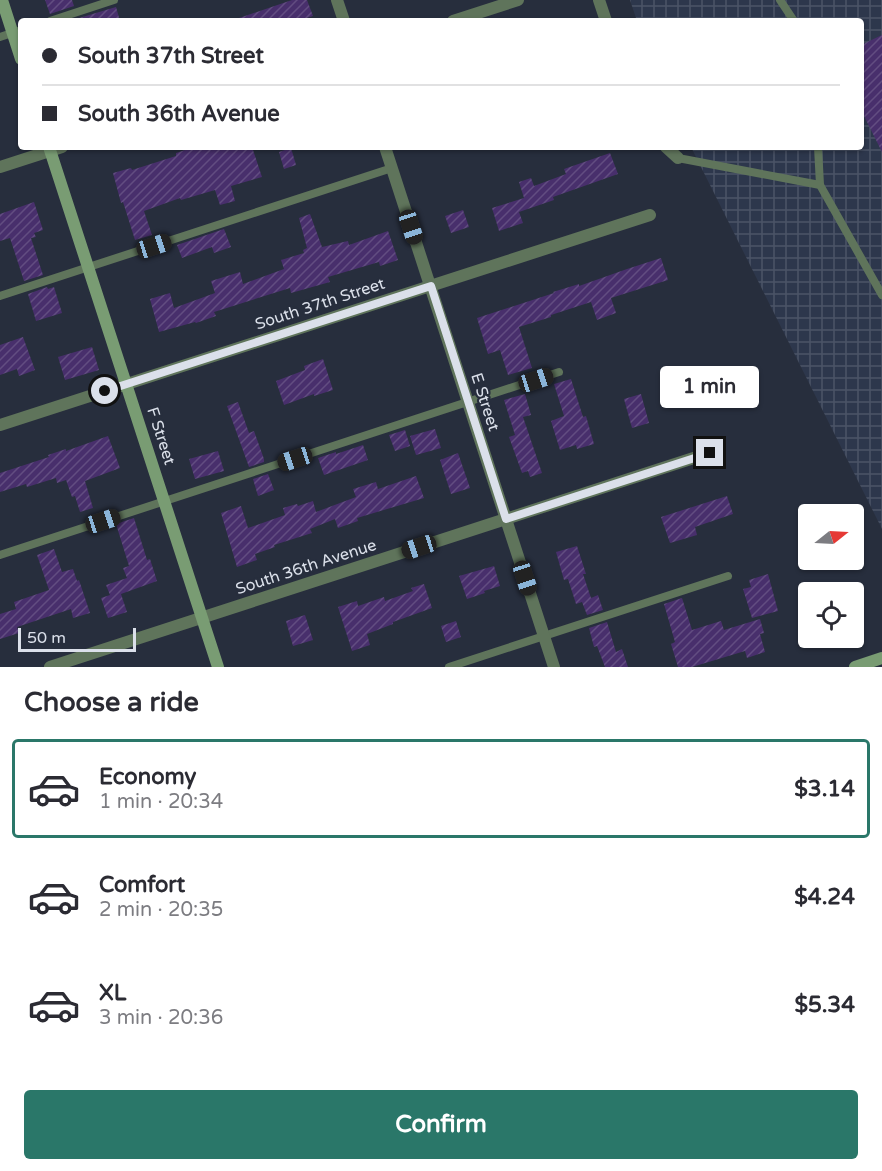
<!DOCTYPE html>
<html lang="en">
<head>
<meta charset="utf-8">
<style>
	:root { --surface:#fff; --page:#f2f2f3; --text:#2b2b33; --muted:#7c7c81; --line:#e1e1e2; --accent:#2a7769 }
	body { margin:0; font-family:"Varela Round",sans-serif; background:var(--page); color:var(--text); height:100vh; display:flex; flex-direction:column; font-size:22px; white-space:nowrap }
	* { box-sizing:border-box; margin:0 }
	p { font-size:20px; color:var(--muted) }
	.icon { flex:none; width:33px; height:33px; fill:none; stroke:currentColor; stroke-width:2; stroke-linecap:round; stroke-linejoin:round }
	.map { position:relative; height:667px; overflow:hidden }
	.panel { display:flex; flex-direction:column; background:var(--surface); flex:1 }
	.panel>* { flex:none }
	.hud { position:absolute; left:18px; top:18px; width:846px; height:132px; border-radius:6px; box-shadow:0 2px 4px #0004; display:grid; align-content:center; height:132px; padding:0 24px; background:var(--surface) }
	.needle { width:39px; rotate:72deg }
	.fabs { position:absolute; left:798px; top:504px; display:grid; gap:12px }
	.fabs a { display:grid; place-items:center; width:66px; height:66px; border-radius:6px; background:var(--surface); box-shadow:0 2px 4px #0004; font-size:30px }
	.scale { position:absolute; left:18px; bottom:15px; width:118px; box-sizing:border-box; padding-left:6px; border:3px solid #dbe0ea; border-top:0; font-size:16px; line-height:21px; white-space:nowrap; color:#dbe0ea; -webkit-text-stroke:4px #272e3d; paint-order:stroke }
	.end { position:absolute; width:27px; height:27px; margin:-14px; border:8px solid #dbe0ea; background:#111; box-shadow:0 0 0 3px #111 }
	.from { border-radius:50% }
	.bubble { position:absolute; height:42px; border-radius:6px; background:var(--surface); box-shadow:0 2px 4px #0004; font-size:20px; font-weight:700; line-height:42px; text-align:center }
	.car { position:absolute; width:18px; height:36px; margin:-18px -9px; border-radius:8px; box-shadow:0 0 4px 2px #0007; background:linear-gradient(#222 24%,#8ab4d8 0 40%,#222 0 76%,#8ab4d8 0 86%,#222 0) }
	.hud b { display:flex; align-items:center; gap:21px; height:57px; font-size:22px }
	.hud b+b { border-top:2px solid var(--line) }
	.hud i { width:15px; height:15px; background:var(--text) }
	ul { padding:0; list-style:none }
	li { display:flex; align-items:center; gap:18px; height:99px; margin:0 12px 9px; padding:0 12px; border:3px solid transparent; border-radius:6px }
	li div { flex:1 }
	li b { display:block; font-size:22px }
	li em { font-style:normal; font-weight:700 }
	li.selected { border-color:var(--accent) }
	li>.icon { width:54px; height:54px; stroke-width:1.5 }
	h2 { padding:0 24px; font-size:27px; line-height:72px }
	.cta { display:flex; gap:12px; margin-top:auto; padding:12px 24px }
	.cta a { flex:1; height:69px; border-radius:6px; background:var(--accent); color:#fff; font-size:24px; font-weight:700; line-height:69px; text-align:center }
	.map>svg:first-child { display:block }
	.industrial { fill:url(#industrial-grid) }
	.building { fill:url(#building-hatch) }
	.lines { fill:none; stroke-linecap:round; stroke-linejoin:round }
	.lane { stroke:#5f745b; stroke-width:8 }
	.street { stroke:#5f745b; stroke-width:12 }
	.secondary { stroke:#799c73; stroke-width:12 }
	.route { stroke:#dbe0ea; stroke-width:8 }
	.labels { text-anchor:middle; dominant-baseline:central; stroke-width:4.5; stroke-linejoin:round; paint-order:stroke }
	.street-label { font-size:16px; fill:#dbe0ea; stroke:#272e3d }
</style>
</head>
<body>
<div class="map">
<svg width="882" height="667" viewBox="0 0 882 667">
	<defs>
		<pattern id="industrial-grid" width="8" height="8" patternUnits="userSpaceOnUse" patternTransform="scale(1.5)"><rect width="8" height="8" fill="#2d374c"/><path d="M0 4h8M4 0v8" fill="none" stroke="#4b5466"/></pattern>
		<pattern id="building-hatch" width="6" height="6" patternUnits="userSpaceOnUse" patternTransform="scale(1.5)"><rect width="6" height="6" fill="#482f6c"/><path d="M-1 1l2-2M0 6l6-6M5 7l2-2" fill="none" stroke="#624d81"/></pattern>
	</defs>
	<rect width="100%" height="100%" fill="#272e3d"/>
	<path class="industrial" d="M 630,0 L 882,0 L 882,529 L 691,147 L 861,147 L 861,21 L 637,21 Z"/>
	<g class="building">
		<path d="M 45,0 L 72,0 L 74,6 L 50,14 Z"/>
		<path d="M 292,0 L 307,0 L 313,16 L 298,21 L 236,21 L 236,19 Z"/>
		<path d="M 116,7 L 120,21 L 80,21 L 79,18 Z"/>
		<path d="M 882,35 L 882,152 L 861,110 L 861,45 Z"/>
		<path d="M 194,147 L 252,147 L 262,177 L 231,186 L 235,201 L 220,205 L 215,190 L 181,200 L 180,198 L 144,211 L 152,235 L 135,240 L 123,202 L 121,203 L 113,173 L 131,168 L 132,170 L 176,156 L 176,153 Z"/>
		<path d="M 291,148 L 296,165 L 284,169 L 279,152 Z"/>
		<path d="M 610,153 L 618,174 L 553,197 L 554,200 L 519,212 L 523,223 L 499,231 L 492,208 L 524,198 L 519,182 L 531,178 L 534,186 L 566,174 L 564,169 Z"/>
		<path d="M 34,202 L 43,230 L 34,233 L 36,237 L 31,238 L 43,275 L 24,281 L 10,238 L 0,241 L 0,214 Z"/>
		<path d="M 463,210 L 469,227 L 451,233 L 445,216 Z"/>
		<path d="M 310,214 L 322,247 L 348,241 L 349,245 L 388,231 L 398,260 L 380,266 L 379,262 L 328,277 L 330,282 L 291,293 L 290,288 L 214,312 L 216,316 L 196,323 L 195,322 L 159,332 L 150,299 L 170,293 L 174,308 L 215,293 L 211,281 L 240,272 L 243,284 L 284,269 L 281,260 L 304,253 L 303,250 L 307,248 L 299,218 Z"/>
		<path d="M 224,229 L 231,247 L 214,253 L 212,247 L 182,258 L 177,245 Z"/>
		<path d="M 661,258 L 668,280 L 611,298 L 616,313 L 597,320 L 591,302 L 551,315 L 551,317 L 519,327 L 532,368 L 508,375 L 500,350 L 488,354 L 477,318 L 554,293 L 553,292 L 579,284 L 579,286 L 627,269 Z"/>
		<path d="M 47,287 L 48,289 L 54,287 L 62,313 L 36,321 L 28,294 Z"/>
		<path d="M 23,337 L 35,370 L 19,376 L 17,369 L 0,375 L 0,345 Z"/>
		<path d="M 92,347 L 99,370 L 65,380 L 58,357 Z"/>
		<path d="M 323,359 L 333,390 L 314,396 L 314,394 L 284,405 L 276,381 L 305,370 L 304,366 Z"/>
		<path d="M 571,379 L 583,417 L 586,416 L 594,444 L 577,449 L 576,445 L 560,450 L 551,421 L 564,416 L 554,384 Z"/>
		<path d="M 525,394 L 531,415 L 523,417 L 542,473 L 530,477 L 528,471 L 522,473 L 509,437 L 515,435 L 504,400 Z"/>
		<path d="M 641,394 L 649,423 L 632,428 L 624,399 Z"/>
		<path d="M 238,402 L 249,433 L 254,431 L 264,459 L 264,462 L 249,467 L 227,406 Z"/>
		<path d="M 435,429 L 441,448 L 416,455 L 410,436 Z"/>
		<path d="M 405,430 L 410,446 L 395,451 L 389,435 Z"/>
		<path d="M 108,436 L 120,468 L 85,481 L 93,508 L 80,512 L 75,496 L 72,497 L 66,480 L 57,483 L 56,478 L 27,487 L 26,484 L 0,492 L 0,473 L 49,457 L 48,455 L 66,449 L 66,451 Z"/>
		<path d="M 363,445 L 368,460 L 324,475 L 318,458 L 336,452 L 336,454 Z"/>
		<path d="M 218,451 L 224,471 L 195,479 L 189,459 Z"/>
		<path d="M 458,453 L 470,488 L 451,494 L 440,460 Z"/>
		<path d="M 268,474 L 274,490 L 258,496 L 253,479 Z"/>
		<path d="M 416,476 L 424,498 L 357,518 L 358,521 L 338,528 L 335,519 L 310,529 L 312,533 L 274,545 L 275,547 L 255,554 L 257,560 L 237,567 L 221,513 L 241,506 L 248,528 L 285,515 L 283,508 L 297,504 L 298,506 L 313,501 L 316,512 L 356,497 L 353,489 L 376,482 L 378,489 Z"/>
		<path d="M 727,496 L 733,514 L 695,527 L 697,535 L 670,543 L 661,517 Z"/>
		<path d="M 134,518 L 147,560 L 150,559 L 157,581 L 121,594 L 127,612 L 108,618 L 101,598 L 110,595 L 106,585 L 127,578 L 123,568 L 129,566 L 116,524 Z"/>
		<path d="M 577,546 L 586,574 L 583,574 L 591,598 L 598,595 L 603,610 L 587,615 L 582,602 L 576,604 L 568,579 L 564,580 L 556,552 Z"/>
		<path d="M 54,549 L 62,572 L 73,569 L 77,581 L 79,580 L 90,613 L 73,618 L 71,609 L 17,627 L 19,633 L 0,639 L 0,614 L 16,609 L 14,602 L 49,590 L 37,555 Z"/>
		<path d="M 494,566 L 500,586 L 484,591 L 485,593 L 467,599 L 459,576 Z"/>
		<path d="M 768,574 L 778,611 L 752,618 L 743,589 L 751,587 L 749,580 Z"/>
		<path d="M 424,584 L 432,608 L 393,622 L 393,624 L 367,634 L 370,645 L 352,651 L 338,607 L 357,601 L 358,606 L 384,597 L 385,601 L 413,591 L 411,588 Z"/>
		<path d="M 682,598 L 692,630 L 721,621 L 724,630 L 760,619 L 764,633 L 760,634 L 765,652 L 747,658 L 745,651 L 692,667 L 678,667 L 671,644 L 675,642 L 664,604 Z"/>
		<path d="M 305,615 L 313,640 L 293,646 L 286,621 Z"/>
		<path d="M 456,621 L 461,637 L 446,642 L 441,626 Z"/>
		<path d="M 607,622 L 616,652 L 622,649 L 628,667 L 605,667 L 597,646 L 594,647 L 589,628 Z"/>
	</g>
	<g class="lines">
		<g class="lane">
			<path d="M 780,0 L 794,21"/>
			<path d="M 50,21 L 114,0"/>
			<path d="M 0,37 L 21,30"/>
			<path d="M 818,147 L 820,185"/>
			<path d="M 678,158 L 820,185 L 882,295"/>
			<path d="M 0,296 L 392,168"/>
			<path d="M 0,555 L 559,372"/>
			<path d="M 449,667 L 728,576"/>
		</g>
		<g class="street">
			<path d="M 337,0 L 344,21"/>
			<path d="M 599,0 L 606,21"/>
			<path d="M 453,21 L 518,0"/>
			<path d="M 385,147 L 554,667"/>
			<path d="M 666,147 L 678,158"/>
			<path d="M 0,167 L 62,147"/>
			<path d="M 0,425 L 650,215"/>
			<path d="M 50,667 L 709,453"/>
		</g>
		<g class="secondary">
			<path d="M 2,0 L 21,59"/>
			<path d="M 49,147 L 218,667"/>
			<path d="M 855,667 L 882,658"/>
		</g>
	</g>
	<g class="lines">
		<path class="route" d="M 105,391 L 431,286 L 506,519 L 710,453"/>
	</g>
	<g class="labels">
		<g class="street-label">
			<text transform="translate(320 304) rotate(-18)">South 37th Street</text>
			<text transform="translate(485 402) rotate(72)">E Street</text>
			<text transform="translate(161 436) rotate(72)">F Street</text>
			<text transform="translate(306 567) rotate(-18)">South 36th Avenue</text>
		</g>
	</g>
</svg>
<div class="fabs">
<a><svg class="needle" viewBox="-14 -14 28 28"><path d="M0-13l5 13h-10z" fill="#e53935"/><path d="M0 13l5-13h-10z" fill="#7c7c81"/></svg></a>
<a><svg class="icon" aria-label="locate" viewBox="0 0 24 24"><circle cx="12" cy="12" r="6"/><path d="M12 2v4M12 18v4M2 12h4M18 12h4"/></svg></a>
</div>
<div class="scale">50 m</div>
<i class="end from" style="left:105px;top:391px"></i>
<i class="end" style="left:710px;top:453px"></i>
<div class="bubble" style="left:660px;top:366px;width:99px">1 min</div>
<i class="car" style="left:411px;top:227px;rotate:162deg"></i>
<i class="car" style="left:154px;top:246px;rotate:72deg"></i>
<i class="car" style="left:536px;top:380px;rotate:72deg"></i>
<i class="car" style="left:295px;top:459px;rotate:252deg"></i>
<i class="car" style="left:103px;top:521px;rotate:72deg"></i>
<i class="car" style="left:419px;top:547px;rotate:252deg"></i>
<i class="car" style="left:525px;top:578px;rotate:162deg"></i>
<div class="hud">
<b><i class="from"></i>South 37th Street</b>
<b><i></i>South 36th Avenue</b>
</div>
</div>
<section class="panel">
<h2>Choose a ride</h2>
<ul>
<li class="selected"><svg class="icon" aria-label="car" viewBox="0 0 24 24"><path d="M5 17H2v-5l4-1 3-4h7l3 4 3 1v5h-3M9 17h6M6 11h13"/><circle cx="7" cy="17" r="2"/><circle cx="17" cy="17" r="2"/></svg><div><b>Economy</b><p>1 min · 20:34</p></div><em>$3.14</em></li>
<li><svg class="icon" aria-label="car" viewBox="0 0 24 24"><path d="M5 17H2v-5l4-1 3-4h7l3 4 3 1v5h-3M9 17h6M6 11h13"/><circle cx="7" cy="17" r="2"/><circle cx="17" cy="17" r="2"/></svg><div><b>Comfort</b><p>2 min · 20:35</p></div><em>$4.24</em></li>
<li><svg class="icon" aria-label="car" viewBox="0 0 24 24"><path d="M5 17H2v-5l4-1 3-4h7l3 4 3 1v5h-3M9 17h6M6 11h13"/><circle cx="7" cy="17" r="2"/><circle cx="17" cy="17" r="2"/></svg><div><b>XL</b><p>3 min · 20:36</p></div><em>$5.34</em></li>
</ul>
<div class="cta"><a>Confirm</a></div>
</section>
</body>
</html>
